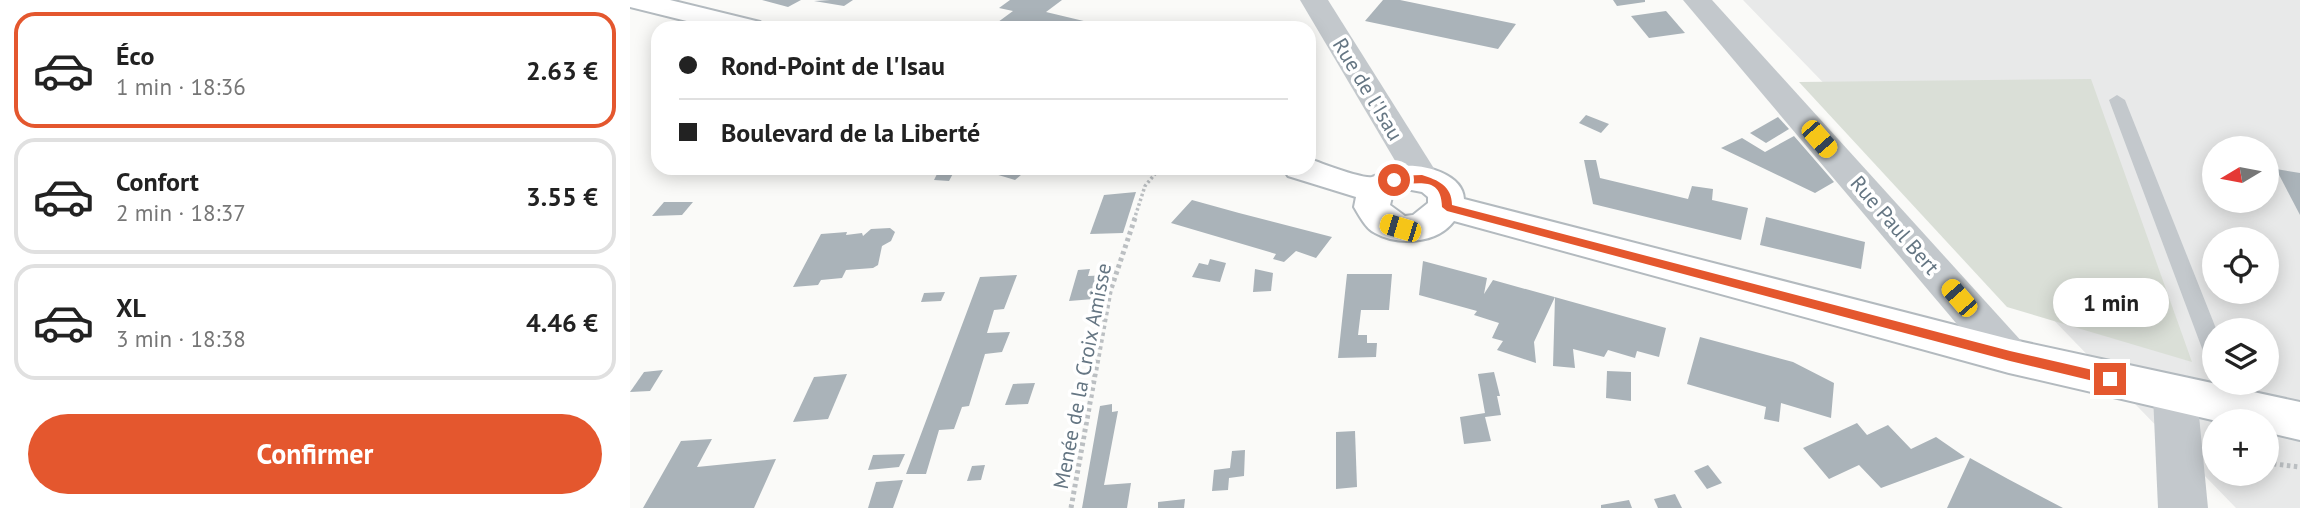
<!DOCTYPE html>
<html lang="fr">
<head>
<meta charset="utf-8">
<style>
	:root { --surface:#fff; --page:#f2f2f2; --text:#222; --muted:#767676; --line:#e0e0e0; --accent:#e4572e }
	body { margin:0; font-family:"PT Sans",sans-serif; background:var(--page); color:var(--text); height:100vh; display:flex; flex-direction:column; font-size:26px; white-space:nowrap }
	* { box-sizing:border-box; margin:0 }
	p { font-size:23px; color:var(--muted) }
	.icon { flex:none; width:38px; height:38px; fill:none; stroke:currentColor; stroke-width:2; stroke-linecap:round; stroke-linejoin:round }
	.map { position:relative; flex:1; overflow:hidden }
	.sheet { display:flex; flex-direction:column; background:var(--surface); width:630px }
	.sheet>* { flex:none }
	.top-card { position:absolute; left:21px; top:21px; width:665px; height:154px; border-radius:21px; box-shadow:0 4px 18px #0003; display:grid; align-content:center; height:154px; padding:0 28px; background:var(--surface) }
	.needle { width:46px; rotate:260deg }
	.fabs { position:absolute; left:1572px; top:136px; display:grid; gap:14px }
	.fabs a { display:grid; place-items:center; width:77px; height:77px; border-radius:50%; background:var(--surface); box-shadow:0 4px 18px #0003; font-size:35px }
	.end { position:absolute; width:32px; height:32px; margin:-16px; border:9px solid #e4572e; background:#fff; box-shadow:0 0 0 4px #fff }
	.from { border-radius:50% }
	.bubble { position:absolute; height:49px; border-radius:24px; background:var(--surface); box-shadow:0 4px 18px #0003; font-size:23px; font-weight:700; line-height:49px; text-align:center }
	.car { position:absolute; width:21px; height:42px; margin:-21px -10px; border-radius:9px; box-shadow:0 0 5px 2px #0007; background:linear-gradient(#f5c518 24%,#345 0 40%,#f5c518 0 76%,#345 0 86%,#f5c518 0) }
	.top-card b { display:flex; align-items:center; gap:24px; height:66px; font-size:26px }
	.top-card b+b { border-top:2px solid var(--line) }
	.top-card i { width:18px; height:18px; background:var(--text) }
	ul { padding:12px 0 0; list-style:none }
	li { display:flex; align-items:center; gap:21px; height:116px; margin:0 14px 10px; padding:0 14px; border:4px solid var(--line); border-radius:21px }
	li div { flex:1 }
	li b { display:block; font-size:26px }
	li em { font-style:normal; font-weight:700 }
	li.on { border-color:var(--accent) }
	li>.icon { width:63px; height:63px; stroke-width:1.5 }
	.button { display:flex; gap:14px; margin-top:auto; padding:14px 28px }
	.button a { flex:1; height:80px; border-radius:42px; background:var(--accent); color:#fff; font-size:28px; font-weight:700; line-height:80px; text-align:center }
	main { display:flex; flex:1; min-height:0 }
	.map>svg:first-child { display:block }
	.built { fill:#e8e9e9; fill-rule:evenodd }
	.green { fill:#dadfd7 }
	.building { fill:#aab3b9 }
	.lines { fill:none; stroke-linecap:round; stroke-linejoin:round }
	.secondary-casing { stroke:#b3babf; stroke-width:4 }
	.path-far1 { stroke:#bbbfc2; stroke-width:3.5; stroke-dasharray:2.5 2.5; stroke-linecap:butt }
	.path { stroke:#bbbfc2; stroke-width:5; stroke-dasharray:3.5 3.5; stroke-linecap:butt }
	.service { fill:#c3c8cc; fill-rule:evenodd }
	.minor { fill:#c3c8cc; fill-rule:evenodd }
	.secondary { fill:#fff; fill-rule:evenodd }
	.route { fill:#e4572e }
	.labels { text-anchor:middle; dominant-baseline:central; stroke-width:7; stroke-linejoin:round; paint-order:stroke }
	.street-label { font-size:21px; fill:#657683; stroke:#fff }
</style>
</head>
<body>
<main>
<section class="sheet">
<ul>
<li class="on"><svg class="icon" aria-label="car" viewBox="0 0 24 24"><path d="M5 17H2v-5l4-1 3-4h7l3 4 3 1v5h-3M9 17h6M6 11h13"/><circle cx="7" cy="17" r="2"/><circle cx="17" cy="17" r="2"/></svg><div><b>Éco</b><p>1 min · 18:36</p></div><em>2.63 €</em></li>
<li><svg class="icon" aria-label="car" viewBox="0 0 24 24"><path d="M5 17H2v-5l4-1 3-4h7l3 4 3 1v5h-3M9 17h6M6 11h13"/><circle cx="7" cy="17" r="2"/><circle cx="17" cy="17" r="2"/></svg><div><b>Confort</b><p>2 min · 18:37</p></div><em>3.55 €</em></li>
<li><svg class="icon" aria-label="car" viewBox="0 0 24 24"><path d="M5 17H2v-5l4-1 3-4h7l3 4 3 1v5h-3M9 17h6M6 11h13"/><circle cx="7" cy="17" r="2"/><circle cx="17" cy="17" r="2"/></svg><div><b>XL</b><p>3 min · 18:38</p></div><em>4.46 €</em></li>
</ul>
<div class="button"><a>Confirmer</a></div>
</section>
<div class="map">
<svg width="1670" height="508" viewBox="0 0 1670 508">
	<rect width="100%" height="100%" fill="#fafaf8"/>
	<path class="built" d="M 1113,0 L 1670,0 L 1670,508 L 1606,508 ZM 1584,149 L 1636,149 L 1636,201 L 1584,201 ZM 1584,240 L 1636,240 L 1636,292 L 1584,292 ZM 1584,331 L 1636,331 L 1636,383 L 1584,383 ZM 1584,422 L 1636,422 L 1636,474 L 1584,474 Z"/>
	<path class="green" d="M 1461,79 L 1562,362 L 1377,307 L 1169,82 Z"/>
	<g class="building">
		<path d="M 132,0 L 171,0 L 158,7 Z"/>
		<path d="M 200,0 L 223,0 L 214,6 L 184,1 Z"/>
		<path d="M 380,0 L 432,0 L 416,12 L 483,28 L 375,28 L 364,25 L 383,11 L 369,8 Z"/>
		<path d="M 753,0 L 770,0 L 886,24 L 868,49 L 735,21 Z"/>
		<path d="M 983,0 L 1015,0 L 1015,2 L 987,6 Z"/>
		<path d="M 1036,11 L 1055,33 L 1019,38 L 1001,16 Z"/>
		<path d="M 956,115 L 979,124 L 971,133 L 949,123 Z"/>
		<path d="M 1148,117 L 1159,129 L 1136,143 L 1120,133 Z"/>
		<path d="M 1164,136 L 1204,182 L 1185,193 L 1091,148 L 1112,138 L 1135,152 Z"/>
		<path d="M 954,160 L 966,160 L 970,178 L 1058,199 L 1062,186 L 1083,189 L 1082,200 L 1118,208 L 1111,240 L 963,204 Z"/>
		<path d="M 310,168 L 326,168 L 319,181 L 304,180 Z"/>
		<path d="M 345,168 L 399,168 L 385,180 Z"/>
		<path d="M 1646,169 L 1670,173 L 1670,215 Z"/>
		<path d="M 506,192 L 493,233 L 460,234 L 474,195 Z"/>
		<path d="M 562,200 L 609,213 L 702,237 L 686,258 L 666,251 L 654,262 L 643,259 L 646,254 L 541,223 Z"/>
		<path d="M 34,202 L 63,202 L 52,215 L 22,216 Z"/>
		<path d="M 1136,217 L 1235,242 L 1231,269 L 1130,245 Z"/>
		<path d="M 260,228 L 265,232 L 261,241 L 252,246 L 248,265 L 243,268 L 216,270 L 212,278 L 191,280 L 188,285 L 163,287 L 191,234 L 217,232 L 216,235 L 232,233 L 233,236 L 241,229 Z"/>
		<path d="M 580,259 L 596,263 L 590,282 L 562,277 L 569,263 L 578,265 Z"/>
		<path d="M 793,261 L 857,278 L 854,294 L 863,280 L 1036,328 L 1029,357 L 1007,351 L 1005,358 L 978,350 L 974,357 L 943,349 L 945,368 L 923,366 L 925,297 L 904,342 L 906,363 L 867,350 L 873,341 L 862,338 L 869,323 L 844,315 L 847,311 L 789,295 Z"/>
		<path d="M 460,269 L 458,276 L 481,275 L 476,298 L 439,301 L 448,270 Z"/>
		<path d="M 625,269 L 643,273 L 641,291 L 623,292 Z"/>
		<path d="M 717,274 L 762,274 L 759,310 L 731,310 L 728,335 L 737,335 L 737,343 L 747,343 L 746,357 L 708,358 Z"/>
		<path d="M 387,275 L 374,309 L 364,310 L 357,333 L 380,332 L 372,352 L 355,354 L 339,406 L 332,407 L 324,429 L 309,430 L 296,474 L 276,474 L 350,277 Z"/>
		<path d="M 315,292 L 311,301 L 291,302 L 294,293 Z"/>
		<path d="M 1070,337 L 1163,362 L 1204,383 L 1201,418 L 1151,403 L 1149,422 L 1134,419 L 1136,407 L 1057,384 Z"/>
		<path d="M 33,370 L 20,391 L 0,392 L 14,372 Z"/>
		<path d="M 977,371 L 1001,372 L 1001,401 L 976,398 Z"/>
		<path d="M 864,372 L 870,396 L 867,396 L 871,415 L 855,417 L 861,441 L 834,444 L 830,417 L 855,413 L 848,374 Z"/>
		<path d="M 217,374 L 198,419 L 163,422 L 184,377 Z"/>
		<path d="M 405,383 L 398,404 L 375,405 L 383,384 Z"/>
		<path d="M 482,404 L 482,412 L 488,411 L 474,485 L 501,483 L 497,508 L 452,508 L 470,406 Z"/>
		<path d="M 1227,423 L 1237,435 L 1258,425 L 1281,449 L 1306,437 L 1335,457 L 1251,488 L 1229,465 L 1199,479 L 1173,448 Z"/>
		<path d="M 725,431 L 727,487 L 706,489 L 706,432 Z"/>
		<path d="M 82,439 L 67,467 L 146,459 L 124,508 L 13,508 L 51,441 Z"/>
		<path d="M 615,450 L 614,476 L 599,478 L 598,490 L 582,491 L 584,470 L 600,468 L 602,451 Z"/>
		<path d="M 275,454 L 269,467 L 238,470 L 243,455 Z"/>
		<path d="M 1340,458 L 1378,479 L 1433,508 L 1317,508 Z"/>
		<path d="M 355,465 L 351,480 L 337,481 L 342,466 Z"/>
		<path d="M 1078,465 L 1092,483 L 1077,489 L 1064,471 Z"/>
		<path d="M 273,480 L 263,508 L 238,508 L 246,482 Z"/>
		<path d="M 1045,494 L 1052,508 L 1028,508 L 1024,499 Z"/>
		<path d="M 555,499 L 554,508 L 528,508 L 528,502 Z"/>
		<path d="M 999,500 L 1002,508 L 971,508 L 971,505 Z"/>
	</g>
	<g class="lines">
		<g class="secondary-casing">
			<g id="secondary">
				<path d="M 0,0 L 40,0 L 130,22 L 135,28 L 85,28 L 0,7 Z"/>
				<path d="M 679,159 C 692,163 731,179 742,177 C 752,174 762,167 773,166 C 794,164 833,174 834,199 L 1379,339 L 1670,402 L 1670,440 L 1636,432 L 1636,422 L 1591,422 L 1379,373 L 824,221 C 807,244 768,246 745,233 C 736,229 729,215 724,207 L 726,197 L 658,176 L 653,168 L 679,168 ZM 776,189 L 792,192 L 798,197 L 798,203 L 783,215 L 775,216 L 760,205 L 762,197 Z"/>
			</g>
		</g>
		<path class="path-far1" d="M 504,220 L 515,186 L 525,174"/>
		<g class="path">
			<path d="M 1636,463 L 1670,467"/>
			<path d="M 441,508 L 480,292 L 505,218"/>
		</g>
		<path class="service" d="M 1487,95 L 1495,100 L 1587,331 L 1584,331 L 1584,359 L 1576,357 L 1573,351 L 1479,100 Z"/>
		<g class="minor">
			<path d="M 670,0 L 698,0 L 810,178 L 804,186 L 792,189 L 780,186 Z"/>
			<path d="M 1053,0 L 1082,0 L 1394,344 L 1400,356 L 1394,368 L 1379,373 L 1364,368 Z"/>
			<path d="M 1545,377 L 1561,382 L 1567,395 L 1578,508 L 1528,508 L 1523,395 L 1529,382 Z"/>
		</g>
		<use href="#secondary" class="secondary"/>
	</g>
	<path class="route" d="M 792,175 C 808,180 822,186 822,205 L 1380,351 L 1480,374 L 1487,379 L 1480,385 L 1380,361 L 817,211 L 812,207 C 811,168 776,192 759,180 L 764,176 Z"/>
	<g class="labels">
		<g class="street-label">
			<text transform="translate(738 89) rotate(59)">Rue de l'Isau</text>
			<text transform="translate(1265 225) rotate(49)">Rue Paul Bert</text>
			<text transform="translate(452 376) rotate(-79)">Menée de la Croix Amisse</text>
		</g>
	</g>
</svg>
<div class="fabs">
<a><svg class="needle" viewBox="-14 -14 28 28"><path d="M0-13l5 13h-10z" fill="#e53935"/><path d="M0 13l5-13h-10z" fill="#767676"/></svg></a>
<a><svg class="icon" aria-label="locate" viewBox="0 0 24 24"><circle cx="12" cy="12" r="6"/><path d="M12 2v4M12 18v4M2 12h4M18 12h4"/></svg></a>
<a><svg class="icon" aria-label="layers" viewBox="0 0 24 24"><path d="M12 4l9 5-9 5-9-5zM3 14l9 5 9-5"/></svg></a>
<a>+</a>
</div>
<i class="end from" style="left:764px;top:180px"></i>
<i class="end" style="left:1480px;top:379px"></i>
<div class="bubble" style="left:1423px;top:278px;width:116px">1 min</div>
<i class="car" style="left:1189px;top:139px;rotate:139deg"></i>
<i class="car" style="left:770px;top:228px;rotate:287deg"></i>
<i class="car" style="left:1329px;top:298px;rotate:319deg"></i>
<div class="top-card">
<b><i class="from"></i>Rond-Point de l'Isau</b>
<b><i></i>Boulevard de la Liberté</b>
</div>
</div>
</main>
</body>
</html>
